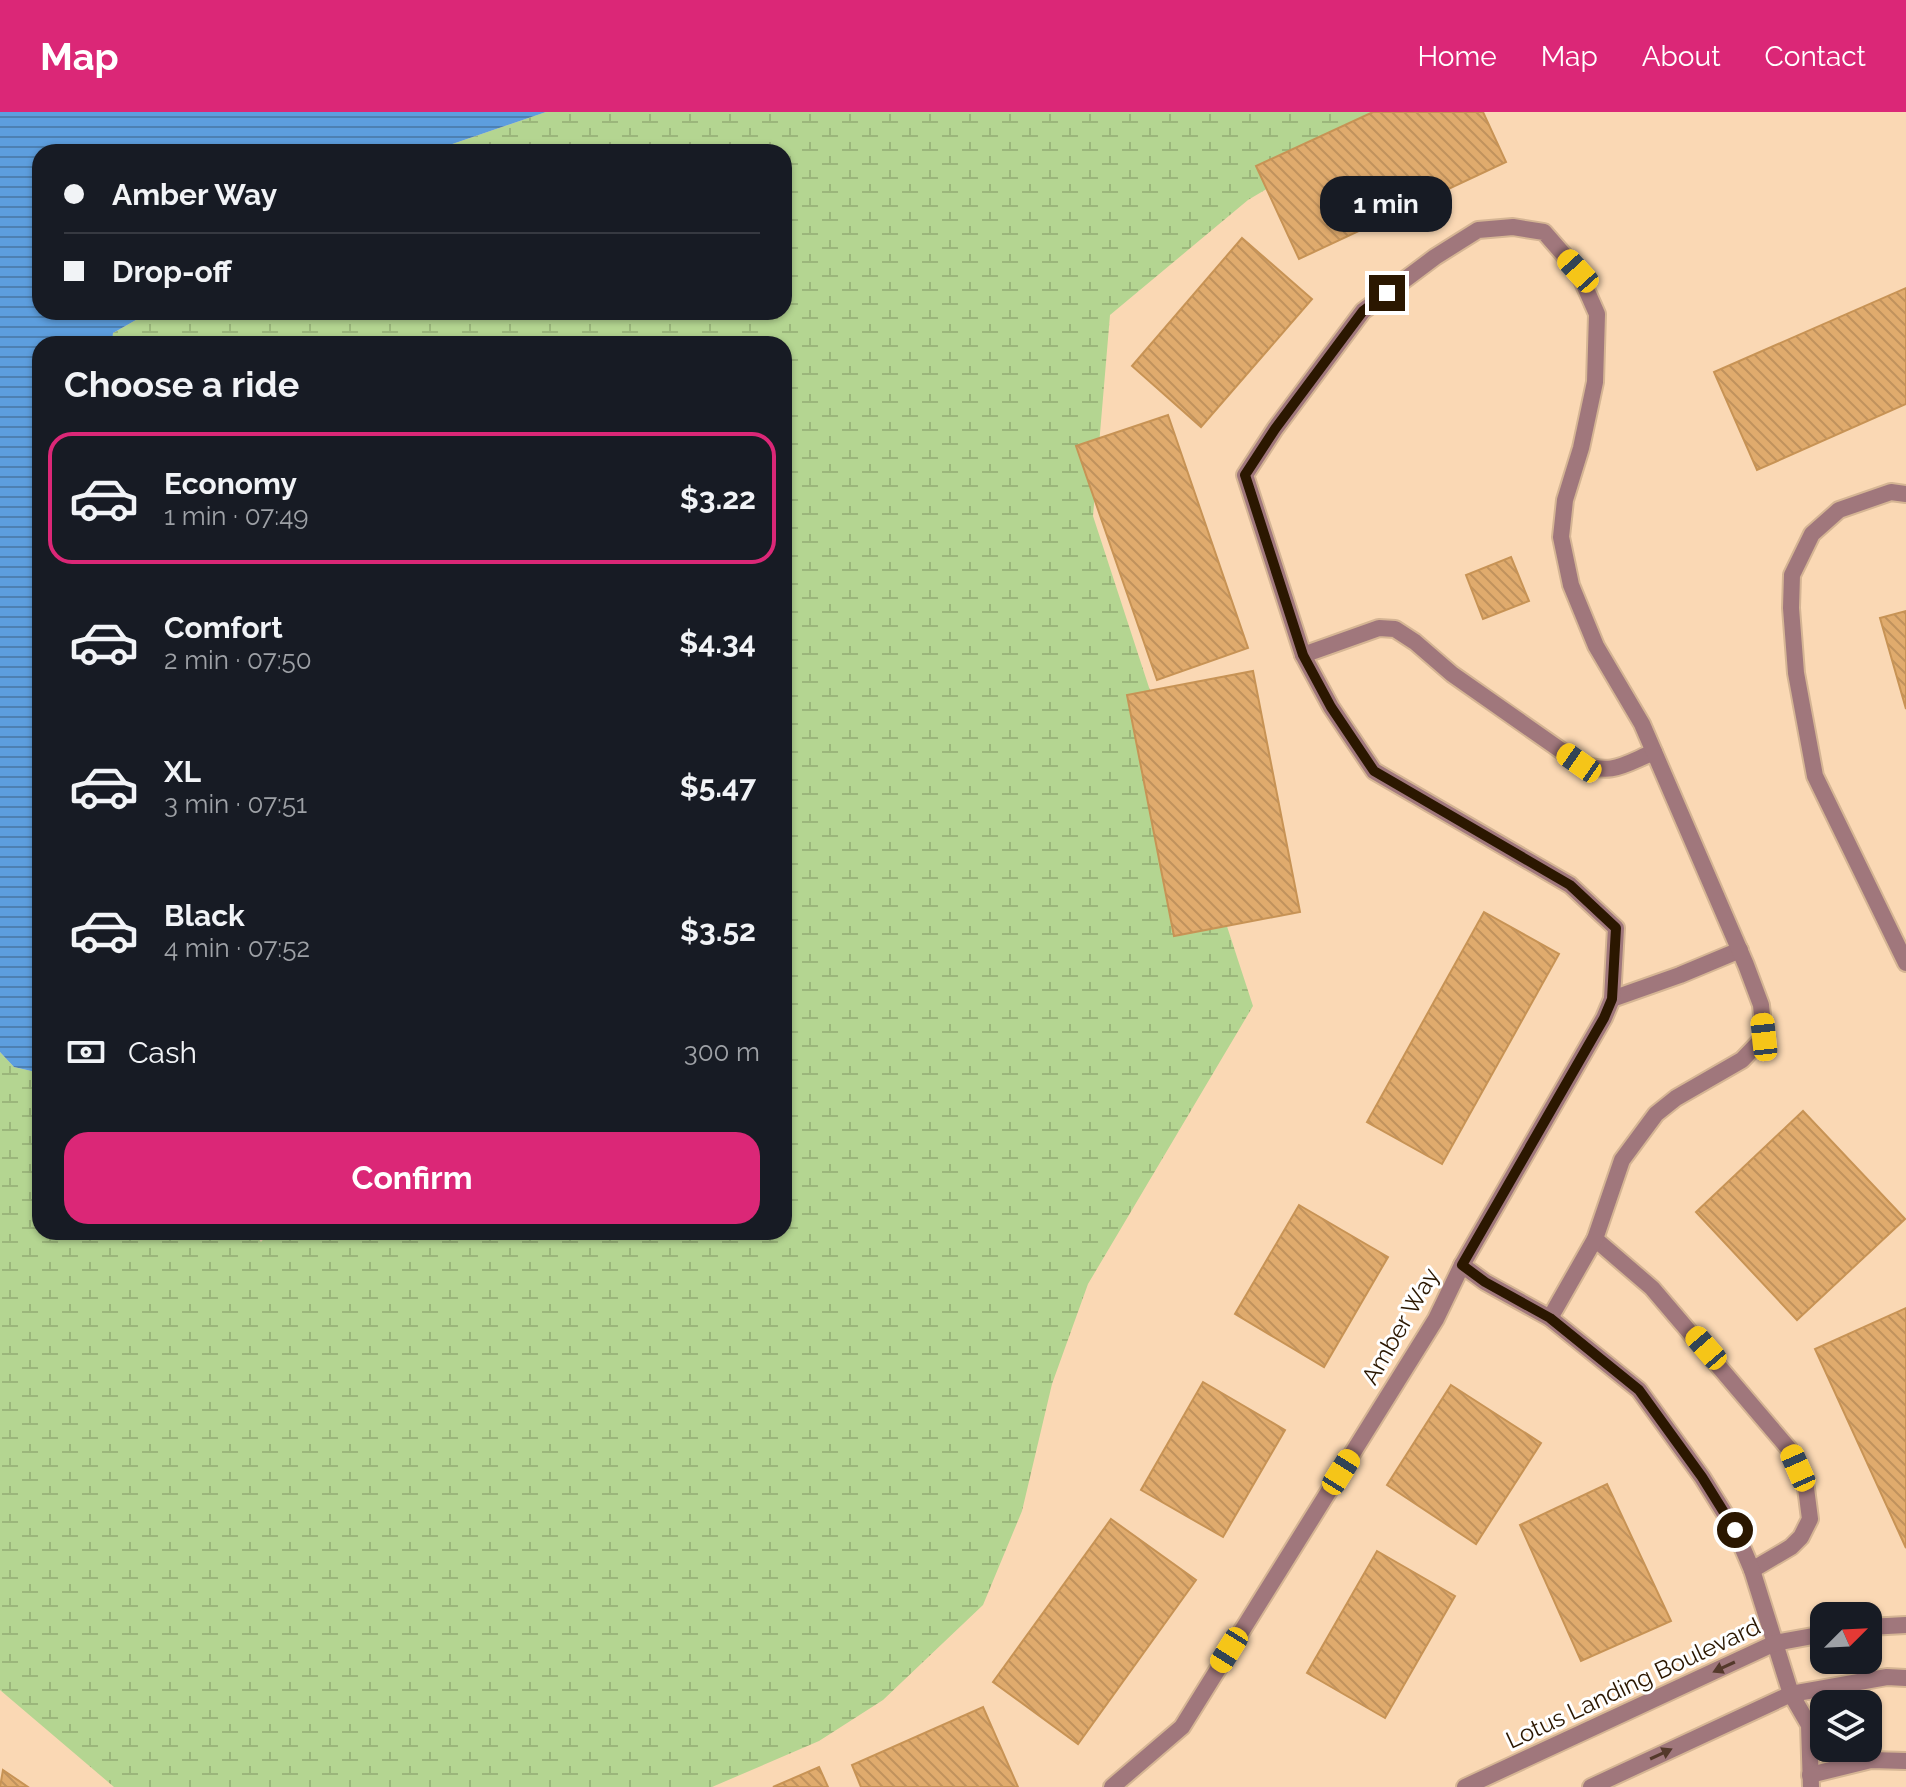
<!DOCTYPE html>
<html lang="en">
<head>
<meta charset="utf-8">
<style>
	:root { --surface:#171b24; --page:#20242c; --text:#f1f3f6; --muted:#9ea1a6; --line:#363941; --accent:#db2777 }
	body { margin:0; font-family:Raleway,sans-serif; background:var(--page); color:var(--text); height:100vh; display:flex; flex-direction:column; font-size:30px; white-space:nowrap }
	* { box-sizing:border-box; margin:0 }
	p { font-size:26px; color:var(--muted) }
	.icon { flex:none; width:44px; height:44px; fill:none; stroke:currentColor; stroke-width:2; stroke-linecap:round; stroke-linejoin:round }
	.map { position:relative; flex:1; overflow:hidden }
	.side { position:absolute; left:32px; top:224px; width:760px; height:904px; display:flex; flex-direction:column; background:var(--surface); border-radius:24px; box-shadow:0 2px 6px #0004 }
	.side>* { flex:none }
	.banner { position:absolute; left:32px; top:32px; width:760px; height:176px; border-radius:24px; box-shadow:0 2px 6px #0004; display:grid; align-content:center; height:176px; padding:0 32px; background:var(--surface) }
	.needle { width:52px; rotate:66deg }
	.buttons { position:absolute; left:1810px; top:1490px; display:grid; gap:16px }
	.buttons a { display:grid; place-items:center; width:72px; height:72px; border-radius:16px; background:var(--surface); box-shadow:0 2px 6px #0004; font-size:40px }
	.end { position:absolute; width:36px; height:36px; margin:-18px; border:10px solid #2b1700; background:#fff; box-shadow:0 0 0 4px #fff }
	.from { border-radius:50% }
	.bubble { position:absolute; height:56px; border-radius:24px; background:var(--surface); box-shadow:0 2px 6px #0004; font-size:26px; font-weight:700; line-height:56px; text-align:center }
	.car { position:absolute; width:24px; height:48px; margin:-24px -12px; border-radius:10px; box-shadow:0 0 6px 2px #0007; background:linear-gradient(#f5c518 24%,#345 0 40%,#f5c518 0 76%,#345 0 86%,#f5c518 0) }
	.banner b { display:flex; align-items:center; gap:28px; height:76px; font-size:30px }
	.banner b+b { border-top:2px solid var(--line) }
	.banner i { width:20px; height:20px; background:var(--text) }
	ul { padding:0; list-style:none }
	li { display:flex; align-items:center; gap:24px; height:132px; margin:0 16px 12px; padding:0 16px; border:4px solid transparent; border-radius:24px }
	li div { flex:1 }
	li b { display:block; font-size:30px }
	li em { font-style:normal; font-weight:700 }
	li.selected { border-color:var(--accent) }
	li>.icon { width:72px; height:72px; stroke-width:1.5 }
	h2 { padding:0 32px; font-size:36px; line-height:96px }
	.pay { display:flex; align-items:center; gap:20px; height:88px; padding:0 32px; font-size:30px }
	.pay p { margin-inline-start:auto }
	.button { display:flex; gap:16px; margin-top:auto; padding:16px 32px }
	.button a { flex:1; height:92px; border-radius:24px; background:var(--accent); color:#fff; font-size:32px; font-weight:700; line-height:92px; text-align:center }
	header { display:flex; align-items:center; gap:48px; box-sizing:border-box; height:112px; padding:0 40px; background:var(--accent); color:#fff }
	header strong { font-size:38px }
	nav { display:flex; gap:44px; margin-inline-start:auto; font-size:28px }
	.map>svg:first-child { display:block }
	.wetland { fill:url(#wetland-marsh) }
	.water { fill:url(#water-rules) }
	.building { fill:url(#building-back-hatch); stroke:#c79355; stroke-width:2 }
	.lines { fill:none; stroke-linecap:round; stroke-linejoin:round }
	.lane-casing { stroke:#d5b594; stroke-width:20 }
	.street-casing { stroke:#d5b594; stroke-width:20 }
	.lane { stroke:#a0777c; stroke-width:16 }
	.street { stroke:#a0777c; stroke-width:16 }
	.oneway { fill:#54392b }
	.route { stroke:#2b1700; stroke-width:10 }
	.labels { text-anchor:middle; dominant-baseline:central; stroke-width:6; stroke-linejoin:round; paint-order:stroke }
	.street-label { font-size:24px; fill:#2b1700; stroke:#fff }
</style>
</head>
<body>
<header>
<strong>Map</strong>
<nav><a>Home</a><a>Map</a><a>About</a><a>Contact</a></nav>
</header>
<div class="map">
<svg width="1906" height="1675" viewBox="0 0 1906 1675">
	<defs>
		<pattern id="wetland-marsh" width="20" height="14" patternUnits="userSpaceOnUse" patternTransform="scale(2)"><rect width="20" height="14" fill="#b4d591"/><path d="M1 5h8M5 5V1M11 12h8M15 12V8" fill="none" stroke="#9bb67b"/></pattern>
		<pattern id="water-rules" width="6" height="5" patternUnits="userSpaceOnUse" patternTransform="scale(2)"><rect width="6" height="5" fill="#5d9ede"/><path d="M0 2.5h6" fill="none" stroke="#4d80b2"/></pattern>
		<pattern id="building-back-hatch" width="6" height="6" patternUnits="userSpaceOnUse" patternTransform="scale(2)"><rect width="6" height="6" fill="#e0ab6d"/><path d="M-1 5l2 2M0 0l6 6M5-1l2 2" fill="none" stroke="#c0925d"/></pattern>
	</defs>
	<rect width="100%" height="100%" fill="#fad8b4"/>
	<path class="wetland" d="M 546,0 L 1396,0 L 1248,88 L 1110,203 L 1093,404 L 1253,894 L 1088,1172 L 1052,1272 L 1022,1399 L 983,1493 L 883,1588 L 819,1629 L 712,1675 L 114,1675 L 0,1578 L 0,940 L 14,955 L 40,961 L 40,1120 L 253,1120 L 261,1130 L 270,1120 L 784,1120 L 784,232 L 112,232 L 113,221 L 150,200 L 784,200 L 784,40 L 429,40 Z"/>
	<path class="water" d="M 0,0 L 546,0 L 429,40 L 40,40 L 40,200 L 150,200 L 113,221 L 112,232 L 40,232 L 40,961 L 14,955 L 0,940 Z"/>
	<g class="building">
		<path d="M 1373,0 L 1483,0 L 1506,50 L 1299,147 L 1256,54 Z"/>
		<path d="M 1242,126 L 1312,187 L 1201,315 L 1132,254 Z"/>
		<path d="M 1906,176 L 1906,292 L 1757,358 L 1714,260 Z"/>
		<path d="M 1168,303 L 1248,536 L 1157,568 L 1076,334 Z"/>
		<path d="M 1511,445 L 1529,489 L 1483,507 L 1466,463 Z"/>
		<path d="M 1906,499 L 1906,597 L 1880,506 Z"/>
		<path d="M 1253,559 L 1300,800 L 1174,824 L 1127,583 Z"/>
		<path d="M 1484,800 L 1559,842 L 1442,1052 L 1367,1010 Z"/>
		<path d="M 1803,999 L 1905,1107 L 1797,1208 L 1696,1100 Z"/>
		<path d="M 1299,1093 L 1388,1145 L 1324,1255 L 1235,1202 Z"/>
		<path d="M 1906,1196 L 1906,1436 L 1815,1237 Z"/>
		<path d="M 1203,1270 L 1285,1318 L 1223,1425 L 1141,1378 Z"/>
		<path d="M 1451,1273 L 1541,1331 L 1476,1432 L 1387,1373 Z"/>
		<path d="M 1607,1372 L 1671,1509 L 1581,1549 L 1520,1413 Z"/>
		<path d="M 1111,1407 L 1196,1468 L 1078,1632 L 993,1570 Z"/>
		<path d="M 1377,1439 L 1455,1484 L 1385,1606 L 1307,1561 Z"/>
		<path d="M 983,1595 L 1018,1675 L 861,1675 L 852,1653 Z"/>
		<path d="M 819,1655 L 828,1675 L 773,1675 Z"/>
		<path d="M 3,1658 L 28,1675 L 0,1675 Z"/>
	</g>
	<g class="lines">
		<g class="lane-casing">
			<g id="lane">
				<path d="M 1906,382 L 1891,380 L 1839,398 L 1812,422 L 1792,463 L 1791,496 L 1796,561 L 1815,664 L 1906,851"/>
				<path d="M 1303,543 L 1379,516 L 1395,517 L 1415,530 L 1452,562 L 1579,651 C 1612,664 1623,653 1654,640"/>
				<path d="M 1612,887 L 1680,863 L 1740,838"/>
				<path d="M 1595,1127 L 1652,1176 L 1789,1337 L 1806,1376 L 1810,1407 L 1801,1425 L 1791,1435 L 1752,1458"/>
				<path d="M 1462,1153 L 1485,1170 L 1550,1206 L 1639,1278 L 1702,1365 L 1735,1418 L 1752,1458 L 1791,1582 L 1809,1613 L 1811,1675"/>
				<path d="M 1810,1663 L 1871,1648 L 1906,1649"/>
				<path d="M 1112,1675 L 1182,1615 L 1436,1207 L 1462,1153 L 1604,906 L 1612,887 L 1616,816 L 1570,773 L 1374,659 L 1331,595 L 1303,543 L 1245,363 L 1275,317 L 1363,199 L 1435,145 L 1478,118 L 1513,115 L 1544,120 L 1578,159 L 1597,202 L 1595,270 L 1581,336 L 1565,388 L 1561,425 L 1571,473 L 1596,534 L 1642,612 L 1746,853 L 1761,893 L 1764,925 L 1742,948 L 1676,986 L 1656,1002 L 1622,1048 L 1595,1127 L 1550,1206"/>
			</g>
		</g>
		<g class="street-casing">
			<g id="street">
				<path d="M 1868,1515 L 1906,1513"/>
				<path d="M 1465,1675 L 1775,1531 L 1824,1522"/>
				<path d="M 1591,1675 L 1791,1582 L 1887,1565 L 1906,1566"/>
			</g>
		</g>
		<use href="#lane" class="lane"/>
		<use href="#street" class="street"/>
	</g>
	<defs><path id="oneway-solid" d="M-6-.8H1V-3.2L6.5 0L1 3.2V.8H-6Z" transform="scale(2)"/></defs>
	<g class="oneway">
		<use href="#oneway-solid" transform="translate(1724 1555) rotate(155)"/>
		<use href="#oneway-solid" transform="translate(1661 1642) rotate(-25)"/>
	</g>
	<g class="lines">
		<path class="route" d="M 1387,181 L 1363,199 L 1275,317 L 1245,363 L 1303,543 L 1331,595 L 1374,659 L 1570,773 L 1616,816 L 1612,887 L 1604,906 L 1462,1153 L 1485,1170 L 1550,1206 L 1639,1278 L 1702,1365 L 1735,1418"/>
	</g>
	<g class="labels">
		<g class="street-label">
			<text transform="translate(1400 1214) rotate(-60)">Amber Way</text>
			<text transform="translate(1633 1571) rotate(-25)">Lotus Landing Boulevard</text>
		</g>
	</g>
</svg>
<div class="buttons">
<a><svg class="needle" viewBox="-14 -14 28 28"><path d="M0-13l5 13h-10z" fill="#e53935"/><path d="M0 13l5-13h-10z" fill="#9ea1a6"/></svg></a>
<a><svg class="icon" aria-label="layers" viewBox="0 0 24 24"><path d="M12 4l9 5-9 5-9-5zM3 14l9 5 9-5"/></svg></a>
</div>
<i class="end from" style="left:1735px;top:1418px"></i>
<i class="end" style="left:1387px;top:181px"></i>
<div class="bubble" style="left:1320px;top:64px;width:132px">1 min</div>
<i class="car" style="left:1578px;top:159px;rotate:318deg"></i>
<i class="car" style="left:1579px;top:651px;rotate:305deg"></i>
<i class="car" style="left:1764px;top:925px;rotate:354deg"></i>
<i class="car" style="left:1706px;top:1236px;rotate:319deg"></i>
<i class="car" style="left:1798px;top:1356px;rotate:336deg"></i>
<i class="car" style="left:1341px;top:1360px;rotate:32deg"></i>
<i class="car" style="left:1229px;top:1538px;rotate:212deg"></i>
<div class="banner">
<b><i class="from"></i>Amber Way</b>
<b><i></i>Drop-off</b>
</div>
<section class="side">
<h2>Choose a ride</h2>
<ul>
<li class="selected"><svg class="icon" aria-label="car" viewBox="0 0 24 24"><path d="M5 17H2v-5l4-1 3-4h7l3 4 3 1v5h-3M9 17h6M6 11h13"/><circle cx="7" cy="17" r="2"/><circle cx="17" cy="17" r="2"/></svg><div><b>Economy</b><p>1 min · 07:49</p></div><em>$3.22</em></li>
<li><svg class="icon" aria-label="car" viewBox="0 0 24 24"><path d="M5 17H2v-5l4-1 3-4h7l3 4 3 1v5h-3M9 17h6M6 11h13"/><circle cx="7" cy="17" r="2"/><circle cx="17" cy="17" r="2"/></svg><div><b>Comfort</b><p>2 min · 07:50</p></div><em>$4.34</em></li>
<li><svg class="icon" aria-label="car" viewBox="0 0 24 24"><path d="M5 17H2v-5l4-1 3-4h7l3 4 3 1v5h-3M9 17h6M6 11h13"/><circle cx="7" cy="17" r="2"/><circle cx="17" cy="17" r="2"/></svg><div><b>XL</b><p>3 min · 07:51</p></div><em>$5.47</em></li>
<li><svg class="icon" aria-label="car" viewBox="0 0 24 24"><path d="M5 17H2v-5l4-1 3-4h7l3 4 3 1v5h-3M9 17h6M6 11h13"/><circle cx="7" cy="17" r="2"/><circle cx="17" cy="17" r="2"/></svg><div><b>Black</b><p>4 min · 07:52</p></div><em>$3.52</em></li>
</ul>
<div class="pay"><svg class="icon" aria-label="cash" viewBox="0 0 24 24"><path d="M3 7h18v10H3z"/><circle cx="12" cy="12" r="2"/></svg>Cash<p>300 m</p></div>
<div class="button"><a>Confirm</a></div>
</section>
</div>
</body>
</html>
